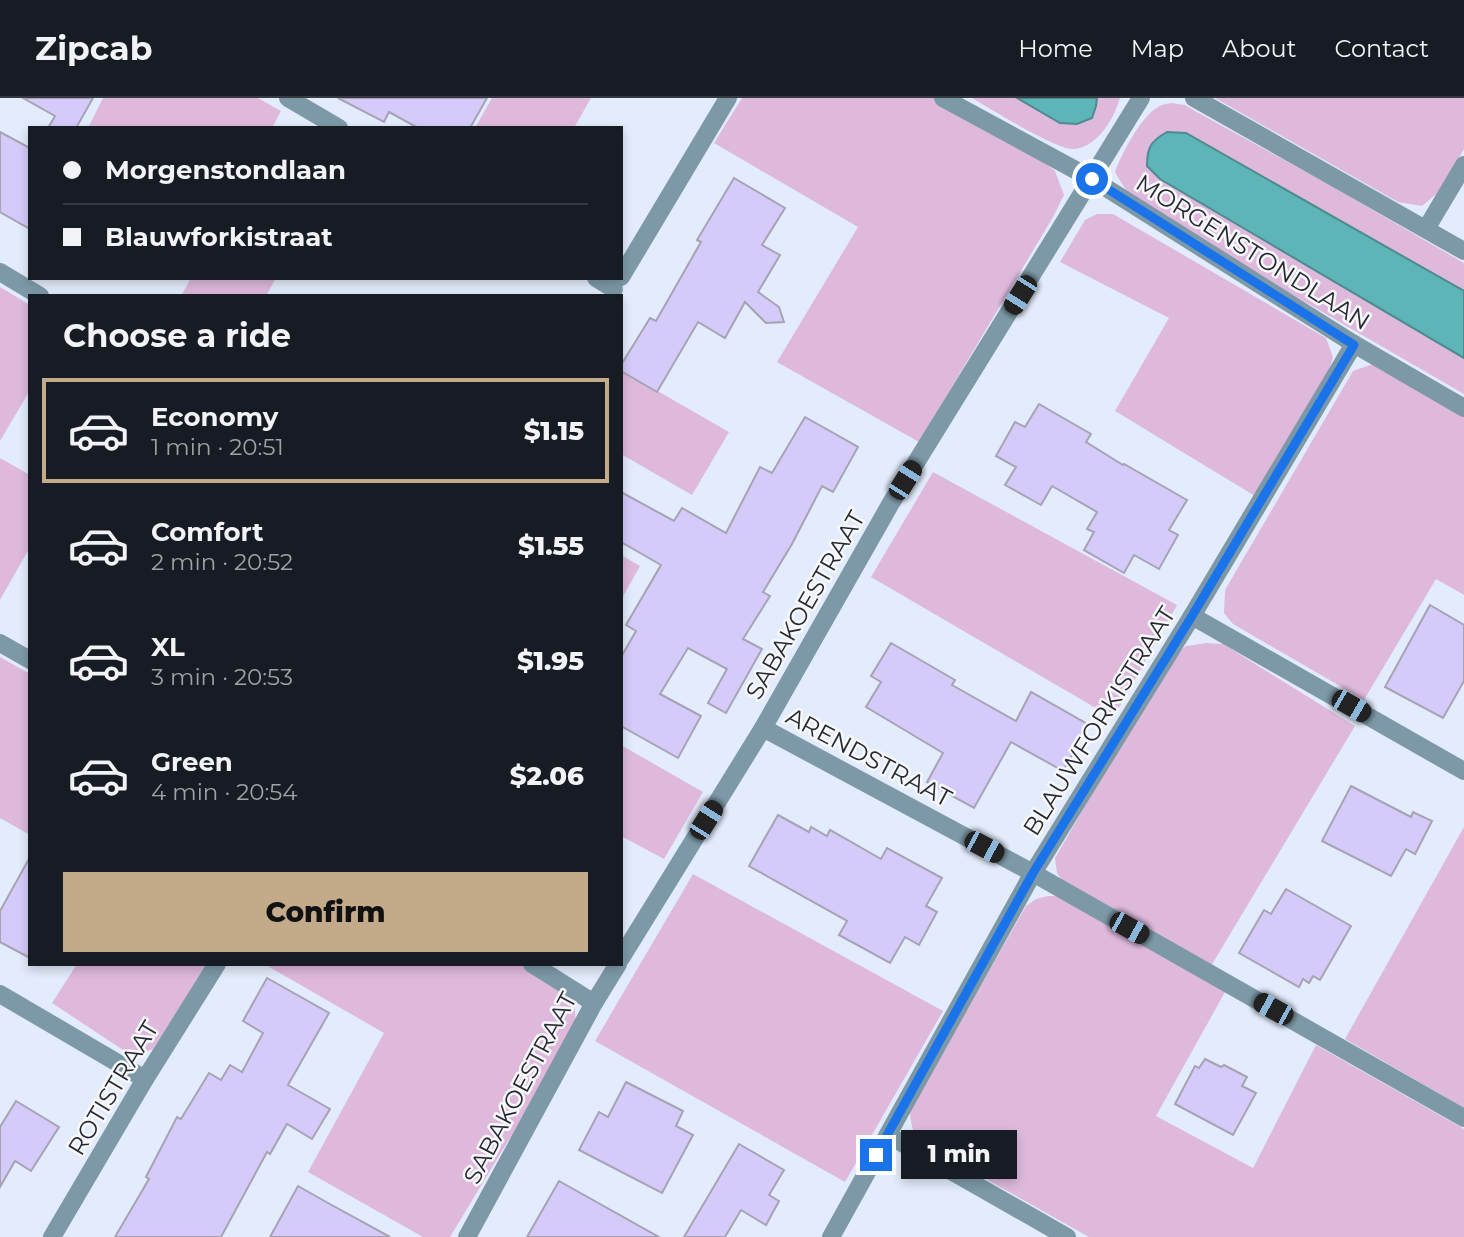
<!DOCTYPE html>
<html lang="en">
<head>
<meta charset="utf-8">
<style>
	:root { --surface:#171b24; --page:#242831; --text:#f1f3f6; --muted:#9ea1a6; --line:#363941; --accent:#c3aa8a }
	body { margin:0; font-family:Montserrat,sans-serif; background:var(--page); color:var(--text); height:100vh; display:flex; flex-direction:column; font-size:26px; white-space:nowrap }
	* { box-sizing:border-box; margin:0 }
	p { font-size:23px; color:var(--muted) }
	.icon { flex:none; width:38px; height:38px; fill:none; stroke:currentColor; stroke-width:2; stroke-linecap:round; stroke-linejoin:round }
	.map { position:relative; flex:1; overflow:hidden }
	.sheet { position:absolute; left:28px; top:196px; width:595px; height:672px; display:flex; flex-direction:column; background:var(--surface); border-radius:0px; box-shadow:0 4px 10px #0003 }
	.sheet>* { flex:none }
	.hud { position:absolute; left:28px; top:28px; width:595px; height:154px; border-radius:0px; box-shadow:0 4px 10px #0003; display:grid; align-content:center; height:154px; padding:0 35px; background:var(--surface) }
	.end { position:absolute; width:32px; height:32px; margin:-16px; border:9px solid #1a73e8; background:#fff; box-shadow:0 0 0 4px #fff }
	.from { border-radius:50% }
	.bubble { position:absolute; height:49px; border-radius:0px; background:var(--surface); box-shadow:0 4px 10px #0003; font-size:23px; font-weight:800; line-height:49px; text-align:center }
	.car { position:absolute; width:21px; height:42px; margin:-21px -10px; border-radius:9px; box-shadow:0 0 5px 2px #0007; background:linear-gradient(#222 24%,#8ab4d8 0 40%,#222 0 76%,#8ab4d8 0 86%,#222 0) }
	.hud b { display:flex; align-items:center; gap:24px; height:66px; font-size:26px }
	.hud b+b { border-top:2px solid var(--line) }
	.hud i { width:18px; height:18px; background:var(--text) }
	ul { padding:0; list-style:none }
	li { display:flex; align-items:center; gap:21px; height:105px; margin:0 14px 10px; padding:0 21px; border:4px solid transparent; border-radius:0px }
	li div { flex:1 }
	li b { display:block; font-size:26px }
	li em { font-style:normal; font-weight:800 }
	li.current { border-color:var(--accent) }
	li>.icon { width:63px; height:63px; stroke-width:1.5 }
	h2 { padding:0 35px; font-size:32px; line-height:84px }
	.cta { display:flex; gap:14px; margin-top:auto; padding:14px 35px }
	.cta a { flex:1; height:80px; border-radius:0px; background:var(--accent); color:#111; font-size:28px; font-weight:800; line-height:80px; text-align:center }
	header { display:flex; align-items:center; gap:42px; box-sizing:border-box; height:98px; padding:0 35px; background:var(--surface); border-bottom:2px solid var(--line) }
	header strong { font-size:33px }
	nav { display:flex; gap:38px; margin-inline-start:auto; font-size:24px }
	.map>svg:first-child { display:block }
	.green { fill:#deb9dc }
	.water { fill:#5eb5b8; stroke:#4d8b8f; stroke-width:2 }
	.building { fill:#d5cafa; stroke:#a6a3b3; stroke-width:2 }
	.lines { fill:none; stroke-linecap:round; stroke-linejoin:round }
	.minor { stroke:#7d99a7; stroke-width:18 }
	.route { stroke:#1a73e8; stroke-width:9 }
	.labels { text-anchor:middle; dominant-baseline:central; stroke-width:5; stroke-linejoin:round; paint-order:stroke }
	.street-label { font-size:24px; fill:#26292f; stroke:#f7f8fc }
</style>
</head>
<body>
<header>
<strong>Zipcab</strong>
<nav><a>Home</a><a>Map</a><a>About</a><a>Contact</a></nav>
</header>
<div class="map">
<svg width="1464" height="1139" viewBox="0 0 1464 1139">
	<rect width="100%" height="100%" fill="#e3ecfc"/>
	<g class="green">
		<path d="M 103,0 L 258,0 L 281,13 L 272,30 L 88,30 Z"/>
		<path d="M 492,0 L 591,0 L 574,30 L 475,30 Z"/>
		<path d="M 742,0 L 937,0 L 1033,55 L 1055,73 L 1064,97 L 1053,119 L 919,344 L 777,264 L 858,129 L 714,45 Z"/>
		<path d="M 972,0 L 1017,0 L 1060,25 L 1077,26 L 1092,20 L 1096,8 L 1097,0 L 1120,0 C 1114,21 1098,48 1075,51 C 1057,53 991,11 972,0 Z"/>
		<path d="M 1215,0 L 1464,0 L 1464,51 L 1440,93 L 1422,108 L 1398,104 Z"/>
		<path d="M 1171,5 L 1185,7 L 1195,13 L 1319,81 L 1464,165 L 1464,193 L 1186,35 L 1160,81 L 1464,260 L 1464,296 L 1236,164 L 1132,100 L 1122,86 L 1115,74 C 1121,57 1140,21 1155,11 C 1160,7 1165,6 1171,5 Z"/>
		<path d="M 1097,116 L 1113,116 L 1326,240 L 1333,259 L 1328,276 L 1255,398 L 1115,313 L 1169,220 L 1060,164 L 1085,122 Z"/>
		<path d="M 191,180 L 276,180 L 266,198 L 181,198 Z"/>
		<path d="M 0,189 L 30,207 L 30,292 L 0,343 Z"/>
		<path d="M 1373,266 L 1464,318 L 1464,497 L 1436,481 L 1364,602 L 1233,526 L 1224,515 L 1225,492 L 1353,273 Z"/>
		<path d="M 621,272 L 729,334 L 692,397 L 621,356 Z"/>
		<path d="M 0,360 L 30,377 L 30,449 L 0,502 Z"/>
		<path d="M 933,374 L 1177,507 L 1113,620 L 871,479 Z"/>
		<path d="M 621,457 L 640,468 L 621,502 Z"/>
		<path d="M 1207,545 L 1223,546 L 1355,628 L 1211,868 L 1064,785 L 1057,775 L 1055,760 L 1168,564 L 1186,548 Z"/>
		<path d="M 0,559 L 30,576 L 30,737 L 0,720 Z"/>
		<path d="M 621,647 L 703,694 L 664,761 L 621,738 Z"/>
		<path d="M 1464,729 L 1464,1010 L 1345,941 Z"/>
		<path d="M 693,776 L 943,913 L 845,1084 L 595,943 Z"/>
		<path d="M 1048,798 L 1060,798 L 1225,894 L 1156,1018 L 1253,1070 L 1316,947 L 1464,1031 L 1464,1139 L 1089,1139 L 927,1048 C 913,1036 911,1031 910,1012 L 1026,808 L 1036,801 Z"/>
		<path d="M 77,866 L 207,866 L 153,951 L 139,956 L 123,952 L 52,905 Z"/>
		<path d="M 264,866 L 523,866 C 556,885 587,894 571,939 L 450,1139 L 423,1139 L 308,1074 L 384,935 Z"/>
	</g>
	<g class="water">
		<path d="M 1017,0 L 1097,0 L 1096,8 L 1092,20 L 1077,26 L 1060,25 Z"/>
		<path d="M 1167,34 L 1186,35 L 1464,193 L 1464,260 L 1160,81 L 1147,68 C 1147,49 1151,43 1167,34 Z"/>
	</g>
	<g class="building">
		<path d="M 23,0 L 93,0 L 76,30 L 48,30 L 55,18 Z"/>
		<path d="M 338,0 L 487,0 L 470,30 L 418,30 L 389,14 L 384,24 Z"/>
		<path d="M 0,34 L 30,50 L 30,131 L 0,114 Z"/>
		<path d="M 734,80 L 785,110 L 762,147 L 780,157 L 758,194 L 779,209 L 784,224 L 766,225 L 745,204 L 725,240 L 698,224 L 657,294 L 621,273 L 621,267 L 650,220 L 656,223 L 701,144 L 697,142 Z"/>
		<path d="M 1039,306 L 1091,336 L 1086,344 L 1123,367 L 1124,366 L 1187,402 L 1169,432 L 1178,437 L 1159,471 L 1134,457 L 1124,475 L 1084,452 L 1094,434 L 1087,431 L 1097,414 L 1052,388 L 1041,407 L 1005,387 L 1016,369 L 996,358 L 1015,324 L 1025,329 Z"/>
		<path d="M 805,319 L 858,349 L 833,394 L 822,388 L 792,446 L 763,494 L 770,498 L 743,541 L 762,551 L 726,615 L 708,605 L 727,571 L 688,550 L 660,596 L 701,618 L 678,660 L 621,628 L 621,559 L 636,533 L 626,527 L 661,467 L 621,444 L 621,394 L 674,423 L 682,410 L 726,435 L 760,369 L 772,375 Z"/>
		<path d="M 1430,507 L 1464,527 L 1464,583 L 1443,620 L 1385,589 Z"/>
		<path d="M 891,545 L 955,582 L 952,587 L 1016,623 L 1031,594 L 1089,627 L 1063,673 L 1011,644 L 974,710 L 927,684 L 943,655 L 866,609 L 881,584 L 871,578 Z"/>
		<path d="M 1351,688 L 1411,719 L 1413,714 L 1432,723 L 1415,756 L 1406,751 L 1391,778 L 1322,743 Z"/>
		<path d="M 778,717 L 809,734 L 811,729 L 827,738 L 830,732 L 881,761 L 887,750 L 942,780 L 926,808 L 937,814 L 919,847 L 905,839 L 890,865 L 839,837 L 847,823 L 749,768 Z"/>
		<path d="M 30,759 L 30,860 L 0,844 L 0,813 Z"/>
		<path d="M 1286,791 L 1351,828 L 1320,882 L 1313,878 L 1309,885 L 1303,881 L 1299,889 L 1239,855 L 1264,812 L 1271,816 Z"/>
		<path d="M 267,880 L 329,915 L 288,987 L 330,1011 L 312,1041 L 287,1026 L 270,1056 L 267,1054 L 221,1139 L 115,1139 L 149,1081 L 146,1079 L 177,1019 L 181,1021 L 209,975 L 221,982 L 230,967 L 242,974 L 263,935 L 243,923 Z"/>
		<path d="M 1205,961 L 1221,969 L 1224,967 L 1247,979 L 1242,988 L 1256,995 L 1233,1037 L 1175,1006 L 1195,968 L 1199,970 Z"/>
		<path d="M 626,984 L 683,1013 L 676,1028 L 693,1037 L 662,1095 L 579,1052 L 599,1014 L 608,1019 Z"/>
		<path d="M 16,1003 L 59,1029 L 31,1073 L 15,1063 L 0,1089 L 0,1029 Z"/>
		<path d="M 739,1046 L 784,1072 L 769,1097 L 779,1103 L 766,1127 L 741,1112 L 725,1139 L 684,1139 Z"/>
		<path d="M 559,1083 L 659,1139 L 527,1139 Z"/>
		<path d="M 298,1088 L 328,1105 L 390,1139 L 270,1139 Z"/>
	</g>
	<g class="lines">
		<g class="minor">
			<path d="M 288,0 L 339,30"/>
			<path d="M 943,0 L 1092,81 L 1354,246 L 1464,310"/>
			<path d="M 1194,0 L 1464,153"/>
			<path d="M 1426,131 L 1464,67"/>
			<path d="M 0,174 L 40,198"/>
			<path d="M 621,179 L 728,0"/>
			<path d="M 596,180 L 614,191"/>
			<path d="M 1192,518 L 1464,673"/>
			<path d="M 0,545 L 30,562"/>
			<path d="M 763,630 L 1033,775 L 1464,1020"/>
			<path d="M 621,860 L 763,630 L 891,405 L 1141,0"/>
			<path d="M 532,866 L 594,905"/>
			<path d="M 0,896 L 145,981"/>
			<path d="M 888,1037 L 1067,1139"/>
			<path d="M 52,1139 L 145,981 L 217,866"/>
			<path d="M 467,1139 L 594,905 L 618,866"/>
			<path d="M 831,1139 L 1033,775 L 1192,518 L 1354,246"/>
		</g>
	</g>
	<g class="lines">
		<path class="route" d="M 876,1057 L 1033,775 L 1192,518 L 1354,247 L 1092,81"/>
	</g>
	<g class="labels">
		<g class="street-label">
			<text transform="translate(1253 154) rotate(32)">MORGENSTONDLAAN</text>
			<text transform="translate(805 507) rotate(-60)">SABAKOESTRAAT</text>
			<text transform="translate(1099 623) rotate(-58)">BLAUWFORKISTRAAT</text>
			<text transform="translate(869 659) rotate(28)">ARENDSTRAAT</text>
			<text transform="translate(113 990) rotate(-59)">ROTISTRAAT</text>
			<text transform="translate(520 990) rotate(-62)">SABAKOESTRAAT</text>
		</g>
	</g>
</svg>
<i class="end from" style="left:1092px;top:81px"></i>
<i class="end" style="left:876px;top:1057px"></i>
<div class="bubble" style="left:901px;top:1032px;width:116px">1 min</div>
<i class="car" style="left:1020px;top:197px;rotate:212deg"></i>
<i class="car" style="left:905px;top:382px;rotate:32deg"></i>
<i class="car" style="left:1351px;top:608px;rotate:120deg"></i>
<i class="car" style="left:706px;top:722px;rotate:32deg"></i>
<i class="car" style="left:984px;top:749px;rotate:118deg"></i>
<i class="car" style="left:1129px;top:830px;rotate:119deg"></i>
<i class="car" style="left:1273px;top:911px;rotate:299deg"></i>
<div class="hud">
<b><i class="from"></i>Morgenstondlaan</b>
<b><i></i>Blauwforkistraat</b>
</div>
<section class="sheet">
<h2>Choose a ride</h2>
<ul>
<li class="current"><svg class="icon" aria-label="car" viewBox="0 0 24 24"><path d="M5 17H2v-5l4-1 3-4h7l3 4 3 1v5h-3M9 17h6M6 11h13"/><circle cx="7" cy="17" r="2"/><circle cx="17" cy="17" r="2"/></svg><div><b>Economy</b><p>1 min · 20:51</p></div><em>$1.15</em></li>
<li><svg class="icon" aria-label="car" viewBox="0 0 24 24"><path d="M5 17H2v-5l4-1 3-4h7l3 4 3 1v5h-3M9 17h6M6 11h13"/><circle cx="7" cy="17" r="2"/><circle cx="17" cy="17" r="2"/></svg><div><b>Comfort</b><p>2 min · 20:52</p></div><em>$1.55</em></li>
<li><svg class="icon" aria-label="car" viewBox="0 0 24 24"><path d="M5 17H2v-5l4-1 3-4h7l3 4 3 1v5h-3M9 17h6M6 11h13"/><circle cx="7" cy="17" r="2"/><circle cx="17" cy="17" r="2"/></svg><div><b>XL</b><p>3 min · 20:53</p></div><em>$1.95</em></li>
<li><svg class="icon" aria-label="car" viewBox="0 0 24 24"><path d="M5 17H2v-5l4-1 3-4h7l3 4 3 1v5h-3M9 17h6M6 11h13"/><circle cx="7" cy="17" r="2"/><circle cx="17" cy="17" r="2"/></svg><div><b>Green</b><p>4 min · 20:54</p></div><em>$2.06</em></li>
</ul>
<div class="cta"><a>Confirm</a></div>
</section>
</div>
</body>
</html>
